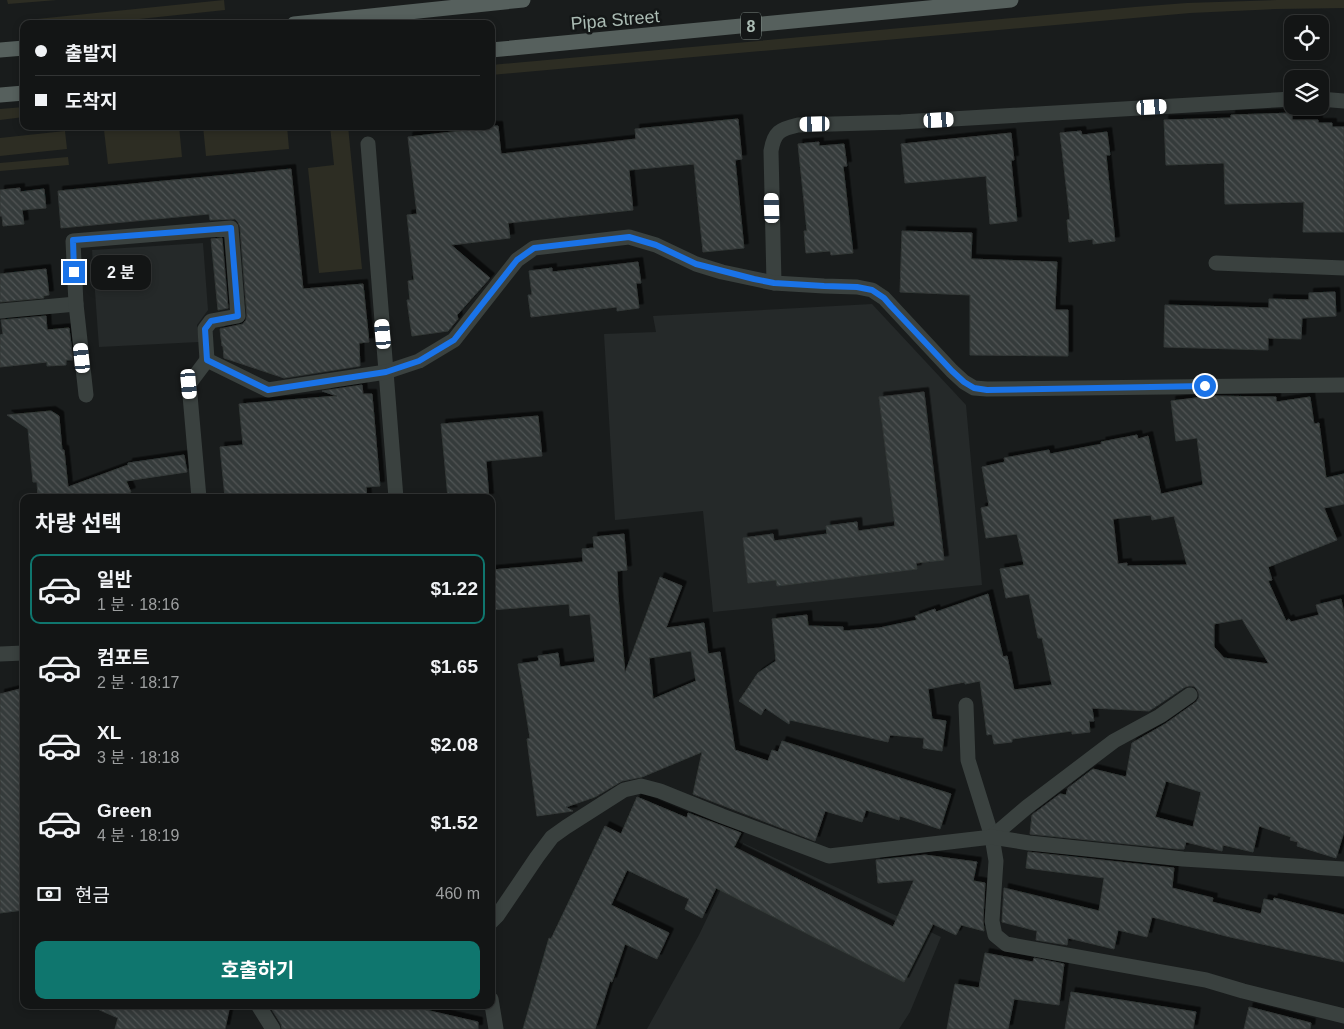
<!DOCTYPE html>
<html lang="ko">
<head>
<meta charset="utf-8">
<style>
	:root { --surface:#131515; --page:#1c1e1e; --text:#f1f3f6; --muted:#9d9fa0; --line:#323434; --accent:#0f766e }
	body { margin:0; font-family:Arial,"Noto Sans KR",sans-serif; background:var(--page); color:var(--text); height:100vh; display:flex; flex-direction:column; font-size:19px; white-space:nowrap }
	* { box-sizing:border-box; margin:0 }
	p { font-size:16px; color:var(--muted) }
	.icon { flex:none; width:28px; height:28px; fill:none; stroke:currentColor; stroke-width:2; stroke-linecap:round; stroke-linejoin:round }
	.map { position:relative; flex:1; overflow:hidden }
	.drawer { position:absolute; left:20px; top:494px; width:475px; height:515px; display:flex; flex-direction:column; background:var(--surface); border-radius:10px; box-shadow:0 2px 8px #0003,0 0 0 1px var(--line) }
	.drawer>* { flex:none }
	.top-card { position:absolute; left:20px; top:20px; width:475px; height:110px; border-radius:10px; box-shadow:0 2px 8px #0003,0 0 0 1px var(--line); display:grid; align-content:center; height:110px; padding:0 15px; background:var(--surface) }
	.controls { position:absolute; left:1284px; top:15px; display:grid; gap:10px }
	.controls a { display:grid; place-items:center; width:45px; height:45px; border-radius:10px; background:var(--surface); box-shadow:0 2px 8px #0003,0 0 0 1px var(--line); font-size:25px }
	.end { position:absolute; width:22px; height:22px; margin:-11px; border:6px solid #1a73e8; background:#fff; box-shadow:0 0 0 2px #fff }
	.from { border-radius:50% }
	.bubble { position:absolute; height:35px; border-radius:10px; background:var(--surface); box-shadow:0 2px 8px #0003,0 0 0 1px var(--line); font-size:16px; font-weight:700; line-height:35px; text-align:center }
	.car { position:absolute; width:15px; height:30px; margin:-15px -8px; border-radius:6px; box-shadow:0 0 4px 1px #0007; background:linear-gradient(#fff 24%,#345 0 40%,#fff 0 76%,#345 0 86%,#fff 0) }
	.top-card b { display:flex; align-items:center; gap:18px; height:48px; font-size:19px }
	.top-card b+b { border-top:1px solid var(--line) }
	.top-card i { width:12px; height:12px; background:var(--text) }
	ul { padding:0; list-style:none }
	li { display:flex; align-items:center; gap:15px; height:70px; margin:0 10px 8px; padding:0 5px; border:2px solid transparent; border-radius:10px }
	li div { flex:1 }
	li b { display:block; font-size:19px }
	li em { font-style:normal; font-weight:700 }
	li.active { border-color:var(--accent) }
	li>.icon { width:45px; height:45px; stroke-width:1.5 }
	h2 { padding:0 15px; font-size:22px; line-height:60px }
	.pay { display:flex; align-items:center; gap:12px; height:55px; padding:0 15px; font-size:19px }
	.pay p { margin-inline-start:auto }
	.cta { display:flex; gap:10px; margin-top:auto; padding:10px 15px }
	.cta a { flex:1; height:58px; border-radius:10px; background:var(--accent); color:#fff; font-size:20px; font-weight:700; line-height:58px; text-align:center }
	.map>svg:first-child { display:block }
	.built { fill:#252929 }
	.green { fill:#2d2d23 }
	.building { fill:url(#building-back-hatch); stroke:#333837; fill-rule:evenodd; filter:url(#shadow) }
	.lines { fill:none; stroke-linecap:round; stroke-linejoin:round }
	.street { stroke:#3a413f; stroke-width:15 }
	.primary { stroke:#56605d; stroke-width:15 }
	.route { stroke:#1a73e8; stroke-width:6 }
	.labels { text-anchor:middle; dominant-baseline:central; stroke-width:5; stroke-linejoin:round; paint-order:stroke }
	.shield { fill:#141717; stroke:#7e8a85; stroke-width:1 }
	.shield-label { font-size:16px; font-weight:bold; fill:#abbcb4 }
	.street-label { font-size:18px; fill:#abbcb4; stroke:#141717 }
</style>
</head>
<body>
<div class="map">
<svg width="1344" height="1029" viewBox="0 0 1344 1029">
	<defs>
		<pattern id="building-back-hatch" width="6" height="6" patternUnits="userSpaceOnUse" patternTransform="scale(1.25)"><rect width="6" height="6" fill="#363b3b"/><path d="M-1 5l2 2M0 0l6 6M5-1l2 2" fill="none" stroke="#505555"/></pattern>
		<filter id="shadow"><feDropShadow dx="4.5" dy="-4.5" stdDeviation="0" flood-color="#0009"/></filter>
	</defs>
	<rect width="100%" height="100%" fill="#191c1c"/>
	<g class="built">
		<path d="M 203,243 L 208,310 L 197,325 L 199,342 L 99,347 L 92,250 Z"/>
		<path d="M 872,304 L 966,405 L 982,585 L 713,612 L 703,511 L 615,520 L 604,334 L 656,332 L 653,316 Z"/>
		<path d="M 743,843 L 941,937 L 910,1012 L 899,1029 L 647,1029 L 699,935 Z"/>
	</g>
	<g class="green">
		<path d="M 7,0 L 57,0 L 8,4 Z"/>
		<path d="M 224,0 L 225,10 L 92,24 L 28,24 L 27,20 Z"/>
		<path d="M 1277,0 L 1344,0 L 1344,8 L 1276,9 L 1190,13 L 491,75 L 491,65 L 1135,7 L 1187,3 Z"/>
		<path d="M 24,107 L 24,117 L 0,120 L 0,109 Z"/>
		<path d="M 144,126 L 179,126 L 182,157 L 108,164 L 104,130 Z"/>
		<path d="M 203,126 L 287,126 L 289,149 L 206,156 Z"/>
		<path d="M 330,126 L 348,126 L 362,269 L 319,273 L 308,168 L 334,165 Z"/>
		<path d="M 65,131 L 67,149 L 0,156 L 0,138 Z"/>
		<path d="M 68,157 L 69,165 L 0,171 L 0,163 Z"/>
	</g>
	<g class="building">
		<path d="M 1292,113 L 1292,120 L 1318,120 L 1318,123 L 1332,123 L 1332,127 L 1344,127 L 1344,232 L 1303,232 L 1304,202 L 1225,204 L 1224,163 L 1166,165 L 1164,120 L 1231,118 L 1231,115 Z"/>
		<path d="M 738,119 L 742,159 L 735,160 L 744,248 L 703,252 L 694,164 L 629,170 L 633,210 L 508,223 L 510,238 L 451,245 L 490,278 L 457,315 L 458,319 L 448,331 L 412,336 L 407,300 L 410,300 L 408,281 L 414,280 L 407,215 L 417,214 L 408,137 L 469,130 L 469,126 L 498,126 L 501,154 L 636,139 L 635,129 Z"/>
		<path d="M 1081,131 L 1082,135 L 1107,132 L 1110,155 L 1106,155 L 1115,241 L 1093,244 L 1093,239 L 1069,242 L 1067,220 L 1070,219 L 1060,133 Z"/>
		<path d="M 1011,133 L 1014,160 L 1011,160 L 1017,221 L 990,224 L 986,176 L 905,183 L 901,144 Z"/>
		<path d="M 819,142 L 819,146 L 844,144 L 847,166 L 843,166 L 853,253 L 831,255 L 830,251 L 806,253 L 804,231 L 807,231 L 798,144 Z"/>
		<path d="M 291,169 L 303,289 L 363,284 L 369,342 L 359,343 L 360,366 L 284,378 L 224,358 L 223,346 L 222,346 L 220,329 L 243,324 L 246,320 L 247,316 L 240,227 L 238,222 L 235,219 L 210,220 L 209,214 L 61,228 L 58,191 Z"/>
		<path d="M 20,188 L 20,192 L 44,189 L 46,208 L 22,210 L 24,224 L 3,226 L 2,216 L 0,216 L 0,190 Z"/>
		<path d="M 902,231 L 972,233 L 971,259 L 1057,262 L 1055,310 L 1068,310 L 1068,356 L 970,355 L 970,295 L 900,292 Z"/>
		<path d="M 222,238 L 228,308 L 218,310 L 211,239 Z"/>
		<path d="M 638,262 L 641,283 L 636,283 L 639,308 L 617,311 L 617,307 L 531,317 L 528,295 L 532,295 L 529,271 L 552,268 L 552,272 Z"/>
		<path d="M 46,269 L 49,295 L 43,296 L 44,298 L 0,302 L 0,274 Z"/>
		<path d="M 1335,292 L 1336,316 L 1302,318 L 1301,339 L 1268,338 L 1268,350 L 1164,347 L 1165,305 L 1269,308 L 1269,299 L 1309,300 L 1309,293 Z"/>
		<path d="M 46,316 L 47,330 L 69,328 L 73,360 L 66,360 L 66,365 L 47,366 L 47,362 L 0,367 L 0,335 L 3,334 L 1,320 Z"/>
		<path d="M 362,385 L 363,394 L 372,394 L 380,486 L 366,487 L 367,498 L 225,498 L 220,447 L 243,445 L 239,404 L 337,396 L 322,391 Z"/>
		<path d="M 924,392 L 944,560 L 916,563 L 917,569 L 777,586 L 776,580 L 748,583 L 743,538 L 773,534 L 774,541 L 827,534 L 826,526 L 857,522 L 858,531 L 895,526 L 879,397 Z"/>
		<path d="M 1212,396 L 1276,397 L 1276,402 L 1310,397 L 1314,424 L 1319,423 L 1326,478 L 1344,474 L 1344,504 L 1324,508 L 1337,540 L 1268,567 L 1272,580 L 1268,581 L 1286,621 L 1289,619 L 1291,622 L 1319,615 L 1316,605 L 1341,599 L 1344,613 L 1344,832 L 1336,858 L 1297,846 L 1298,842 L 1290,840 L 1291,837 L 1259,826 L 1253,852 L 1223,845 L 1222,851 L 1186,842 L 1184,849 L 1177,849 L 1030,834 L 1032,815 L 1060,794 L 1066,795 L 1068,788 L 1093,769 L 1126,777 L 1132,743 L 1165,724 L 1196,702 L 1199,698 L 1199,694 L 1197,689 L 1194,686 L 1189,686 L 1185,687 L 1149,711 L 1092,708 L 1094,721 L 1089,721 L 1090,732 L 1072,734 L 1072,731 L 1012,739 L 1012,742 L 994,744 L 992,734 L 987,735 L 980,681 L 965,684 L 965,682 L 928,689 L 932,719 L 946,721 L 942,751 L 923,748 L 924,738 L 890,735 L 888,742 L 790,720 L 789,724 L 765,708 L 761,715 L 739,701 L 758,673 L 776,661 L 772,619 L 807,615 L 808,626 L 843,627 L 843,631 L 879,628 L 917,620 L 915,616 L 935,609 L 936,612 L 988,594 L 1003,657 L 1007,656 L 1014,690 L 1052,685 L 1042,638 L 1038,638 L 1029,594 L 1006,598 L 1000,569 L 1024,565 L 1017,534 L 986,538 L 981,508 L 989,506 L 982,467 L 1005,462 L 1004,458 L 1049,450 L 1050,454 L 1102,444 L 1101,442 L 1137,435 L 1138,439 L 1148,436 L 1161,494 L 1203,485 L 1197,438 L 1176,441 L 1171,401 ZM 1151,515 L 1152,520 L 1174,516 L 1187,565 L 1127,566 L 1127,563 L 1118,564 L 1113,519 ZM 1242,619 L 1269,664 L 1224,658 L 1214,647 L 1214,624 ZM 1166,781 L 1201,792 L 1193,827 L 1155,817 Z"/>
		<path d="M 51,411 L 59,416 L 62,450 L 64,450 L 68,487 L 128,465 L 128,463 L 184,455 L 187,472 L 126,481 L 131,492 L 115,498 L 38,498 L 37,482 L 33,482 L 28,429 L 7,415 Z"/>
		<path d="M 538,416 L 542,456 L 486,461 L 489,498 L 448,498 L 441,424 Z"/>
		<path d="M 624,534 L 627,570 L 617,571 L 618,596 L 625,673 L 660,577 L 682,586 L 666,628 L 704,623 L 708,654 L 720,652 L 735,750 L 768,761 L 772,750 L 778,752 L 782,741 L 951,794 L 940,829 L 900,816 L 899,820 L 866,810 L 862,822 L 825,811 L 815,841 L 693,794 L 702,752 L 642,777 L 622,781 L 595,797 L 566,807 L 573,811 L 537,816 L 527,739 L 530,738 L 518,664 L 539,661 L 538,656 L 558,653 L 560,667 L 595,662 L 590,614 L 570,616 L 569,604 L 491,610 L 491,570 L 583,562 L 582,549 L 594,548 L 593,537 ZM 691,651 L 696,681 L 653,699 L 649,658 Z"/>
		<path d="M 24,688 L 24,910 L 0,913 L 0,694 Z"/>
		<path d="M 637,797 L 687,818 L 688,813 L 741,833 L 734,847 L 893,927 L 914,880 L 878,883 L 876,860 L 925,855 L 977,862 L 973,881 L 985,883 L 983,920 L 984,931 L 961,925 L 956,935 L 933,924 L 904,982 L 716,888 L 702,918 L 685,909 L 689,899 L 627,870 L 611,905 L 669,933 L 657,959 L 625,944 L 612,982 L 610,981 L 595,1029 L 523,1029 L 549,938 L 551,939 L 605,826 L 621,834 Z"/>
		<path d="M 1028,852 L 1174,868 L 1172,888 L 1213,898 L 1212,902 L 1261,914 L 1264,899 L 1273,901 L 1274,898 L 1344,915 L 1344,962 L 1230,937 L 1152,917 L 1147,937 L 1118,930 L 1114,949 L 1068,938 L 1067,945 L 1036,940 L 1037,931 L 1002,922 L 1004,888 L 1099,911 L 1104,878 L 1026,868 Z"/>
		<path d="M 985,953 L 1033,962 L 1034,958 L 1064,964 L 1059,1005 L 1014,999 L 1008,1029 L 947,1029 L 955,984 L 979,988 Z"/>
		<path d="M 1071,992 L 1196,1012 L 1193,1029 L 1065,1029 Z"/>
		<path d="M 88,1005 L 230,1005 L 225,1029 L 115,1029 L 118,1018 Z"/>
		<path d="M 269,1005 L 404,1005 L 478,1022 L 478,1029 L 282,1029 L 281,1024 Z"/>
		<path d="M 1249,1007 L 1311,1023 L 1310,1029 L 1244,1029 Z"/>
	</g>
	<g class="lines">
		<g class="street">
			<path d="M 1320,99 L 1344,101"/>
			<path d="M 368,144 L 396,498"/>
			<path d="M 1216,263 L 1344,268"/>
			<path d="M 774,283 L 771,151 C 774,132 780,129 798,125 L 901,122 L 1292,99"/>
			<path d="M 0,311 L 76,304"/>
			<path d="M 86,395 L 76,304 L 73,241 L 231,228 L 238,316 L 211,321 L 205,329 L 207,360 L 268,390 L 386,372 L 419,361 L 454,340 L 517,260 L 534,248 L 629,237 L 656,245 L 696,264 L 722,272 L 774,283 L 824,286 L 857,287 L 872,290 L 884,298 L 952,371 L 964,382 L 974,388 L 987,389 L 1344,385"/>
			<path d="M 199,498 L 189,384 L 207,360"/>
			<path d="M 0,654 L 24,653"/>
			<path d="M 966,705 L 968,760 L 992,837 L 996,861 L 992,921 L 995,935 L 1006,944 L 1206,980 L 1243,991 L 1344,1016"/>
			<path d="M 992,837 L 1027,807 L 1114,741 L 1160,716 L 1190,695"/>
			<path d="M 491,922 L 497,916 L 537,857 L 552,837 L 566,827 L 624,790 L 641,786 L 660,791 L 722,816 L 829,856 L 992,837 L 1029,843 L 1183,859 L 1344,869"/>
			<path d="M 491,999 L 496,1029"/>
			<path d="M 258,1005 L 273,1029"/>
		</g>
		<g class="primary">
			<path d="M 294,24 L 523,0"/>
			<path d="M 0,50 L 24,48"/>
			<path d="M 491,50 L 1011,0"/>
			<path d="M 0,95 L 24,93"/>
		</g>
	</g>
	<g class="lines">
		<path class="route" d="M 74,272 L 73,240 L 231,228 L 238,316 L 211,321 L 205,329 L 207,360 L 268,390 L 386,372 L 419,361 L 454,340 L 517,260 L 534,248 L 629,237 L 656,245 L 696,264 L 754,279 L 774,283 L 824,286 L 857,287 L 872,290 L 884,298 L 891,306 L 952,371 L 964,382 L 974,388 L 987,390 L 1205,386"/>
	</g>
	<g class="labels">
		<rect class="shield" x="741" y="12.5" width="20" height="27" rx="4"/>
		<g class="shield-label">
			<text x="751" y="26">8</text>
		</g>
		<g class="street-label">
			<text transform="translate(615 20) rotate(-5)">Pipa Street</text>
		</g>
	</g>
</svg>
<div class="controls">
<a><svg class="icon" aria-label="locate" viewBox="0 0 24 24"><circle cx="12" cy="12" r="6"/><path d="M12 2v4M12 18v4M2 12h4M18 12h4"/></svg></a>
<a><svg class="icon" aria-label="layers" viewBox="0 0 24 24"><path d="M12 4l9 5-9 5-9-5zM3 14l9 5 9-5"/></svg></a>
</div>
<i class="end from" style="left:1205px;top:386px"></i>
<i class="end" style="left:74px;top:272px"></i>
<div class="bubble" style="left:91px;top:255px;width:60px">2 분</div>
<i class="car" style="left:1152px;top:107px;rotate:87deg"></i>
<i class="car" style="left:939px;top:120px;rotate:87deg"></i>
<i class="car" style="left:815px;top:124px;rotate:269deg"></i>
<i class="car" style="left:772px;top:208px;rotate:358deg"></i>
<i class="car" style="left:383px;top:334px;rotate:355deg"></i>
<i class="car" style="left:82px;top:358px;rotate:354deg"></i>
<i class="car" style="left:189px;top:384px;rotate:175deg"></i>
<div class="top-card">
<b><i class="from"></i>출발지</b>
<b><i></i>도착지</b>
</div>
<section class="drawer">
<h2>차량 선택</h2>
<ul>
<li class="active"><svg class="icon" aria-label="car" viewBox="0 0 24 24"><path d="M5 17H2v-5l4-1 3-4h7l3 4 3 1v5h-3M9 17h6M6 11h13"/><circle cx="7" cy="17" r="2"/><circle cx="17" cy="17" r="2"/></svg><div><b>일반</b><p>1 분 · 18:16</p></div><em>$1.22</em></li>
<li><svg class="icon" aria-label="car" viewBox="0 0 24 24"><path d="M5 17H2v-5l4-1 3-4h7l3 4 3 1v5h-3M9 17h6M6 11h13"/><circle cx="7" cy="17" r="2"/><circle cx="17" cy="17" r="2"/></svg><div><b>컴포트</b><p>2 분 · 18:17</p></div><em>$1.65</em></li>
<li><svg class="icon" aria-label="car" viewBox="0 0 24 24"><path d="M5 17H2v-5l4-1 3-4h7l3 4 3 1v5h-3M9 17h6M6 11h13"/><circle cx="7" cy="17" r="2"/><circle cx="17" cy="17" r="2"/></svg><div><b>XL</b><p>3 분 · 18:18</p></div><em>$2.08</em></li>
<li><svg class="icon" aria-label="car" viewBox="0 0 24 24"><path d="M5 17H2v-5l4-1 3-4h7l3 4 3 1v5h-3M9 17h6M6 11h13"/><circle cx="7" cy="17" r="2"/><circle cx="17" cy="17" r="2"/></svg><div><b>Green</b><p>4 분 · 18:19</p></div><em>$1.52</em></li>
</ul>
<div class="pay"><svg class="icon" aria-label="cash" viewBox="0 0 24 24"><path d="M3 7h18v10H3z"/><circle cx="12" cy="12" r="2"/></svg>현금<p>460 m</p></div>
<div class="cta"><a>호출하기</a></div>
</section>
</div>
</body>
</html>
